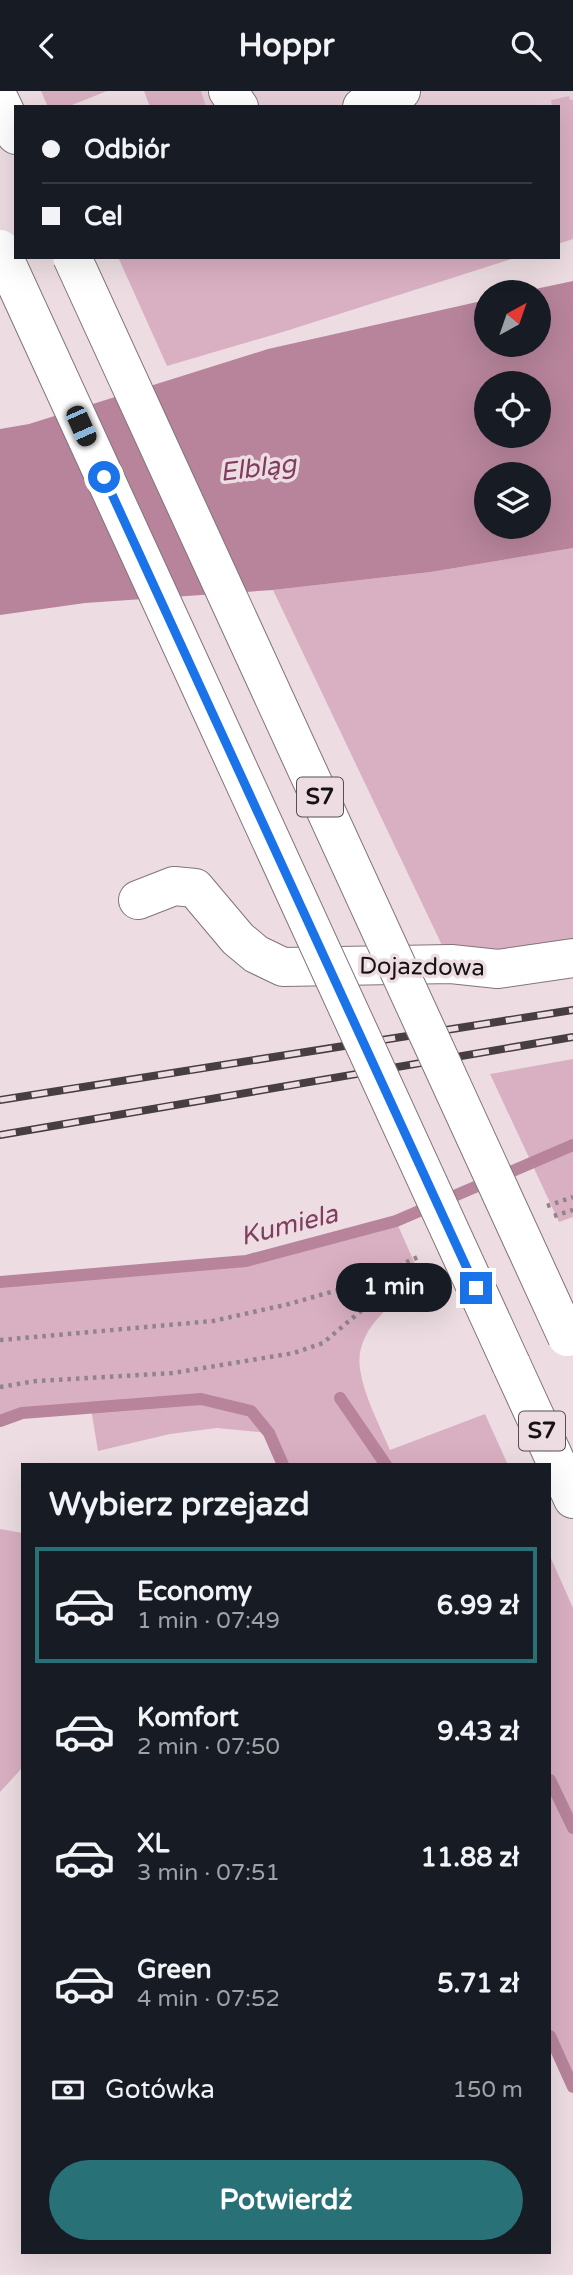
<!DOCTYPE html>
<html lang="pl">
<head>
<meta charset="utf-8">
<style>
	:root { --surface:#171b24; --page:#242831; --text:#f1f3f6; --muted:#9ea1a6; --line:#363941; --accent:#287277 }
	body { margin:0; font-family:"Varela Round",sans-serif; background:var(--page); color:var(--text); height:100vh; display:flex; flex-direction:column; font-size:26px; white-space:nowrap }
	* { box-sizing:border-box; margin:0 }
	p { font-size:23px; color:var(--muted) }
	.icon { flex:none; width:38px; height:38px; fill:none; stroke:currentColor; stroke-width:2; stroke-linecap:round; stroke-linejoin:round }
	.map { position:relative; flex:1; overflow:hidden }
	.drawer { position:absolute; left:21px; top:1372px; width:530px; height:791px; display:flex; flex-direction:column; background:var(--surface); border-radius:0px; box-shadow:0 7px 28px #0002 }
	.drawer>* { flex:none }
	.top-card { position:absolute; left:14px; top:14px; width:546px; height:154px; border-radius:0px; box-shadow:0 7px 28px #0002; display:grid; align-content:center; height:154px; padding:0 28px; background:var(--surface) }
	.needle { width:46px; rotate:40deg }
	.buttons { position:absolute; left:474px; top:189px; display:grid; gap:14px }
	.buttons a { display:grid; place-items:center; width:77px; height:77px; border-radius:50%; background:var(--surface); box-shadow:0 7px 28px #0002; font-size:35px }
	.end { position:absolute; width:32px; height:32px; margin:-16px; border:9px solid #1a73e8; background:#fff; box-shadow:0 0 0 4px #fff }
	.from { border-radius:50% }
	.bubble { position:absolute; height:49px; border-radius:24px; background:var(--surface); box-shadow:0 7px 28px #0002; font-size:23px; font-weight:700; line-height:49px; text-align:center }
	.car { position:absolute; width:21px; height:42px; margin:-21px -10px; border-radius:9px; box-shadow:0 0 5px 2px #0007; background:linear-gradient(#222 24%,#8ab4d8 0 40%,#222 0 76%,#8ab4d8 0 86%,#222 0) }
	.top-card b { display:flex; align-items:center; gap:24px; height:66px; font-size:26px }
	.top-card b+b { border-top:2px solid var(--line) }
	.top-card i { width:18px; height:18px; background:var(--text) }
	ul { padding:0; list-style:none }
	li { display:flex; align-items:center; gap:21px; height:116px; margin:0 14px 10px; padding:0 14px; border:4px solid transparent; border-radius:0px }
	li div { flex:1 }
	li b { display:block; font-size:26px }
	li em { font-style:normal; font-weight:700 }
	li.active { border-color:var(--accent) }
	li>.icon { width:63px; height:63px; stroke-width:1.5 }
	h2 { padding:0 28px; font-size:32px; line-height:84px }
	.pay { display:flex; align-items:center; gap:18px; height:77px; padding:0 28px; font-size:26px }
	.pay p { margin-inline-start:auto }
	.primary-button { display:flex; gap:14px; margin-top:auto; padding:14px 28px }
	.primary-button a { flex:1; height:80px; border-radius:42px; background:var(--accent); color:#fff; font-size:28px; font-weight:700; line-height:80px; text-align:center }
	header { display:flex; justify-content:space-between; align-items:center; height:91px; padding:0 28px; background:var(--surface); font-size:32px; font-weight:700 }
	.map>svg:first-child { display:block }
	.built { fill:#e7cfd9 }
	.green { fill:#d9b0c2 }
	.water { fill:#b7849b; fill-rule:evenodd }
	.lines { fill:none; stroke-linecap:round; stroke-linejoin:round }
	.stream { stroke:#b7849b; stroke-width:12 }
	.minor-casing { stroke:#82747a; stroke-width:40 }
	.highway-casing { stroke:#82747a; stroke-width:40 }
	.path { stroke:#8f8488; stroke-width:4.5; stroke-dasharray:3.5 5; stroke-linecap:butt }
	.minor { stroke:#fff; stroke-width:38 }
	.highway { stroke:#fff; stroke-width:38 }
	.rail-casing { stroke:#463e41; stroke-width:8 }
	.rail { stroke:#eddde3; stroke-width:5; stroke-dasharray:16; stroke-linecap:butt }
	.highway-bridge-casing { stroke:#82747a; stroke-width:40; stroke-linecap:butt }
	.highway-bridge { stroke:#fff; stroke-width:38 }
	.route { stroke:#1a73e8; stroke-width:9 }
	.labels { text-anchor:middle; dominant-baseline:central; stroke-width:7; stroke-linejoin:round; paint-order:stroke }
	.shield { fill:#eddde3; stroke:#564e51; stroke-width:2 }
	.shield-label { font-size:23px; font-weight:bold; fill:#161113 }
	.street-label { font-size:24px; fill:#161113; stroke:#eddde3 }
	.water-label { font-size:26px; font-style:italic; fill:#803d5e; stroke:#eddde3 }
</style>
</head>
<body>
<header><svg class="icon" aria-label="back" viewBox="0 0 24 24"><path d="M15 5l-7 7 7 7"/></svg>Hoppr<svg class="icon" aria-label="search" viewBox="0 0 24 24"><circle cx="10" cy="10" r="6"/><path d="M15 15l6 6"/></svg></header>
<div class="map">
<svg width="573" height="2184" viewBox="0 0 573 2184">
	<rect width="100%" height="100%" fill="#eddde3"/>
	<path class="built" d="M 185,0 L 573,0 L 573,147 L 558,16 L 191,16 Z"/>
	<g class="green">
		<path d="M 41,0 L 107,0 L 67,16 L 48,16 Z"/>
		<path d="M 144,0 L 201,0 L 206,16 L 150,16 Z"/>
		<path d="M 569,5 L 570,9 L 573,9 L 573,148 L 558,153 L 558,16 L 552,16 L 551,9 Z"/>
		<path d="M 118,166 L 518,166 L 286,240 L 167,275 Z"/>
		<path d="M 573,457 L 573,859 L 449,869 L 273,499 L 431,481 Z"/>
		<path d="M 573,968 L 573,1126 L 559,1131 L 490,983 Z"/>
		<path d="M 396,1130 L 423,1191 C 394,1209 354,1239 360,1278 C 364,1305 379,1333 390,1359 L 485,1323 L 508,1374 L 283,1374 L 269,1342 L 217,1337 L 170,1343 L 98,1360 L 91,1318 L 22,1322 L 0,1330 L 0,1191 L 246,1170 Z"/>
		<path d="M 0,1438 L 23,1442 L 23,1476 L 21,1480 L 23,1676 L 0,1701 Z"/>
		<path d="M 550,1465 L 573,1517 L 573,1996 L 550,1945 Z"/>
	</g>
	<path class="water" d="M 573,190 L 573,457 L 431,481 L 273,499 L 85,512 L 0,524 L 0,338 L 29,333 L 268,258 L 486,209 L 486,254 L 539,254 L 539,201 L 521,201 ZM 486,292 L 539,292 L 539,345 L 486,345 ZM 486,383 L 539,383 L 539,436 L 486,436 Z"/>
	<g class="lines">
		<g class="stream">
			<path d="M 0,1191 L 246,1170 L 396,1130 L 573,1054"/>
			<path d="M 340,1307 L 386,1374"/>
			<path d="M 0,1330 L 22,1322 L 201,1308 L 251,1320 L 269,1342 L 283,1374"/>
			<path d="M 550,1689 L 573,1737"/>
			<path d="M 550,1945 L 573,1996"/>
		</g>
		<g class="minor-casing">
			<g id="minor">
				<path d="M 228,0 L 239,16"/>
				<path d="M 362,16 L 383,11 L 401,0"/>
				<path d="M 138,809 L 174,795 L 195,797 L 238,848 L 256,863 L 283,876 L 451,873 L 498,878 L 573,867"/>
			</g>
		</g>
		<g class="highway-casing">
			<g id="highway">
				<path d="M 0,10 L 16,44"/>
				<path d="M 511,1273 L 573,1408"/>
			</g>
		</g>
		<g class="path">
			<path d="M 547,1115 L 573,1106"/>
			<path d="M 554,1125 L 573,1119"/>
			<path d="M 0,1249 L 213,1230 L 289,1213 L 359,1193 L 418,1166"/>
			<path d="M 0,1296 L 36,1290 L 173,1282 L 294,1262 L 323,1252 L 362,1219 L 411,1186 L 427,1180"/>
		</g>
		<use href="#minor" class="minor"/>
		<use href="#highway" class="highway"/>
		<g class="rail-casing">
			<g id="rail">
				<path d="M 0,1009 L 573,919"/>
				<path d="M 0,1044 L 573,946"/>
			</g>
		</g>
		<use href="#rail" class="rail"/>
		<g class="highway-bridge-casing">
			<g id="highway-bridge">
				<path d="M 0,158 L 511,1273"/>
				<path d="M 72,166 L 567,1246"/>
			</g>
		</g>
		<use href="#highway-bridge" class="highway-bridge"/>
	</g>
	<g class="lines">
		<path class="route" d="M 104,386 L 476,1197"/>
	</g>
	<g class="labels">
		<g class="shield">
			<rect x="297" y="686.5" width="46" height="39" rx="5"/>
			<rect x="519" y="1320.5" width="46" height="39" rx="5"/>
		</g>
		<g class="shield-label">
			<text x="320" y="706">S7</text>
			<text x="542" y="1340">S7</text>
		</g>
		<g class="street-label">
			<text transform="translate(422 876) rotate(1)">Dojazdowa</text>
		</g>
		<g class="water-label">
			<text transform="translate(258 377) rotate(-7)">Elbląg</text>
			<text transform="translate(289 1134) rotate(-14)">Kumiela</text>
		</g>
	</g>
</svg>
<div class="buttons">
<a><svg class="needle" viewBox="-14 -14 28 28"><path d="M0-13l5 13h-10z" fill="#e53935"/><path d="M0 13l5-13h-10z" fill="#9ea1a6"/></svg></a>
<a><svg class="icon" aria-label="locate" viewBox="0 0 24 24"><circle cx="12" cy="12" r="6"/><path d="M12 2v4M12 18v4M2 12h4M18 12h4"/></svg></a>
<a><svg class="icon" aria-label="layers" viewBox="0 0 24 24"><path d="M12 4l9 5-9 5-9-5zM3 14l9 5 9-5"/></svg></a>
</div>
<i class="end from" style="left:104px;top:386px"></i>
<i class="end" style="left:476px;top:1197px"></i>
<div class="bubble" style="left:336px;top:1172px;width:116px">1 min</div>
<i class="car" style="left:81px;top:335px;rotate:156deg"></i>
<div class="top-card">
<b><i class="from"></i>Odbiór</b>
<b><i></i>Cel</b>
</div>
<section class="drawer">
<h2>Wybierz przejazd</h2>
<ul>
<li class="active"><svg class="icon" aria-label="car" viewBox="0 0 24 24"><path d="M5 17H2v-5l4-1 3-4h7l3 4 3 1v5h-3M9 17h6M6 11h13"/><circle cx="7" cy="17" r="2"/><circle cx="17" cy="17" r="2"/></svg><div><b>Economy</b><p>1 min · 07:49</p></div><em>6.99 zł</em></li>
<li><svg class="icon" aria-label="car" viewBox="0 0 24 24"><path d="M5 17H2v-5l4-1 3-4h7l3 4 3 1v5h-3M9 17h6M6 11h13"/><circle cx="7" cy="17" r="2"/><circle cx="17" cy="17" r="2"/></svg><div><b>Komfort</b><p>2 min · 07:50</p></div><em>9.43 zł</em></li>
<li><svg class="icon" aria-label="car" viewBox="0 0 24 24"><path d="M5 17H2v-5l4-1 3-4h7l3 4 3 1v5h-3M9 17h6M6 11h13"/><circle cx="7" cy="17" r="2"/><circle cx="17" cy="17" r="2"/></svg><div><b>XL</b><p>3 min · 07:51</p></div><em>11.88 zł</em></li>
<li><svg class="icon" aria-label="car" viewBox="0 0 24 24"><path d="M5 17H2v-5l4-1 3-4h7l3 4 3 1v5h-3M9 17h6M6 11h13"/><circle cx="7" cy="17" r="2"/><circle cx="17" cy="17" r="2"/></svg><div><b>Green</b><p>4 min · 07:52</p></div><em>5.71 zł</em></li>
</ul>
<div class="pay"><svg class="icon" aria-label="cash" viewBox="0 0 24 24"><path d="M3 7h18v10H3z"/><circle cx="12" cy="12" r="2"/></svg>Gotówka<p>150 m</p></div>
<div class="primary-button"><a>Potwierdź</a></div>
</section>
</div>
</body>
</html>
